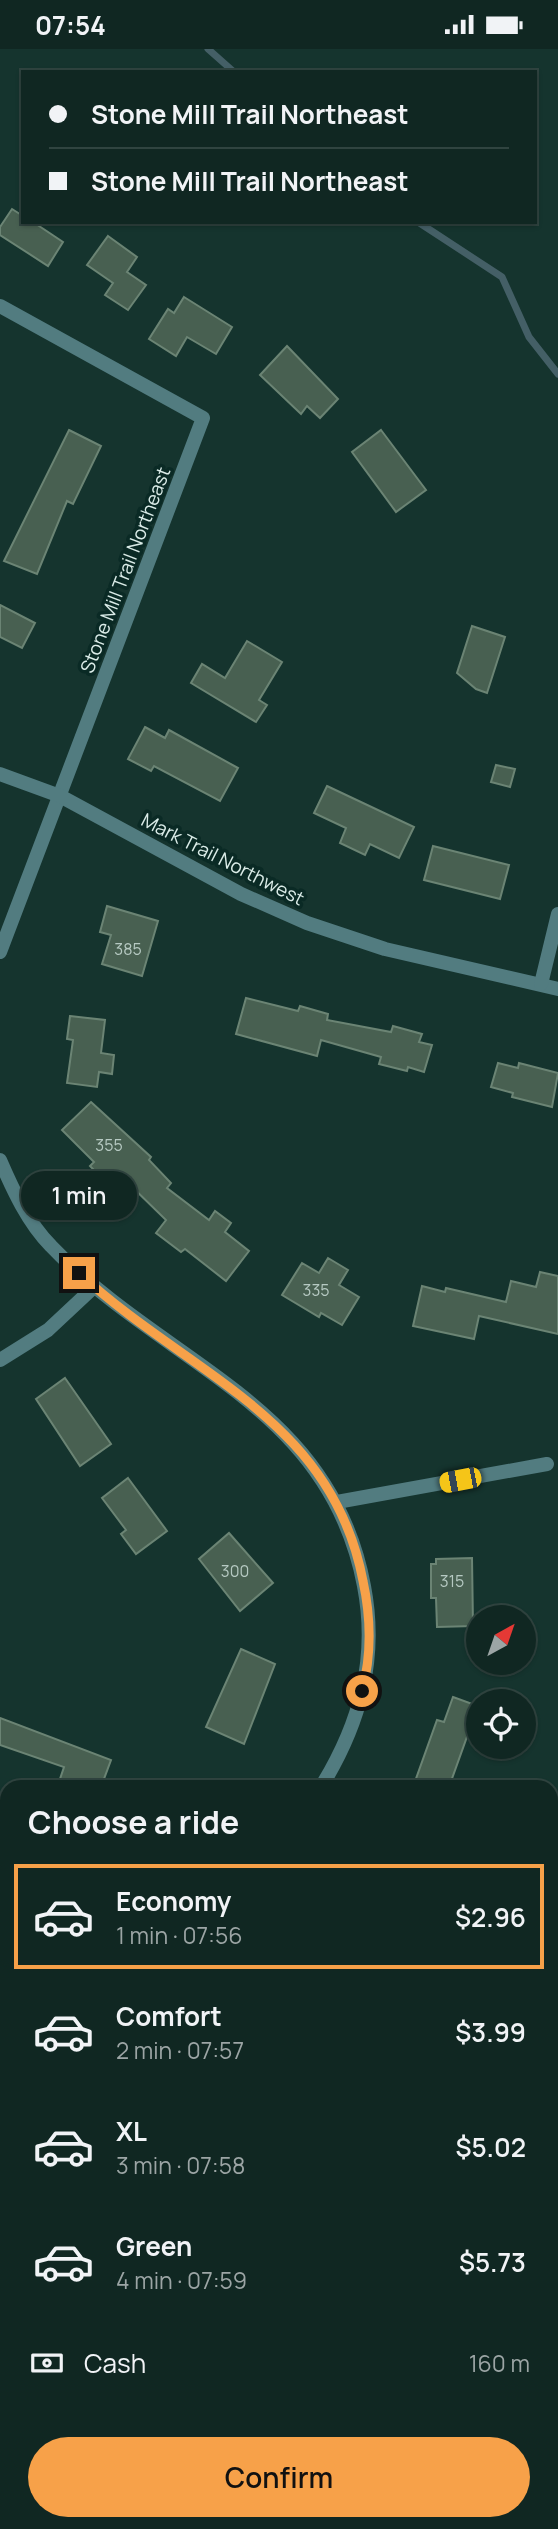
<!DOCTYPE html>
<html lang="en">
<head>
<meta charset="utf-8">
<style>
	:root { --surface:#102722; --page:#1e332f; --text:#f1f3f6; --muted:#9ca5a5; --line:#304440; --accent:#f7a149 }
	body { margin:0; font-family:Manrope,sans-serif; background:var(--page); color:var(--text); height:100vh; display:flex; flex-direction:column; font-size:26px; white-space:nowrap }
	* { box-sizing:border-box; margin:0 }
	p { font-size:23px; color:var(--muted) }
	.icon { flex:none; width:38px; height:38px; fill:none; stroke:currentColor; stroke-width:2; stroke-linecap:round; stroke-linejoin:round }
	.map { position:relative; flex:1; overflow:hidden }
	.side { position:absolute; left:0px; top:1731px; width:558px; height:751px; display:flex; flex-direction:column; background:var(--surface); border-radius:21px 21px 0 0; box-shadow:0 2px 5px #0004,0 0 0 2px var(--line) }
	.side>* { flex:none }
	.top-card { position:absolute; left:21px; top:21px; width:516px; height:154px; border-radius:0px; box-shadow:0 2px 5px #0004,0 0 0 2px var(--line); display:grid; align-content:center; height:154px; padding:0 28px; background:var(--surface) }
	.needle { width:46px; rotate:40deg }
	.tools { position:absolute; left:466px; top:1556px; display:grid; gap:14px }
	.tools a { display:grid; place-items:center; width:70px; height:70px; border-radius:50%; background:var(--surface); box-shadow:0 2px 5px #0004,0 0 0 2px var(--line); font-size:35px }
	.end { position:absolute; width:32px; height:32px; margin:-16px; border:9px solid #f7a149; background:#111; box-shadow:0 0 0 4px #111 }
	.from { border-radius:50% }
	.bubble { position:absolute; height:49px; border-radius:24px; background:var(--surface); box-shadow:0 2px 5px #0004,0 0 0 2px var(--line); font-size:23px; font-weight:600; line-height:49px; text-align:center }
	.car { position:absolute; width:21px; height:42px; margin:-21px -10px; border-radius:9px; box-shadow:0 0 5px 2px #0007; background:linear-gradient(#f5c518 24%,#345 0 40%,#f5c518 0 76%,#345 0 86%,#f5c518 0) }
	.top-card b { display:flex; align-items:center; gap:24px; height:66px; font-size:26px }
	.top-card b+b { border-top:2px solid var(--line) }
	.top-card i { width:18px; height:18px; background:var(--text) }
	ul { padding:0; list-style:none }
	li { display:flex; align-items:center; gap:21px; height:105px; margin:0 14px 10px; padding:0 14px; border:4px solid transparent; border-radius:0px }
	li div { flex:1 }
	li b { display:block; font-size:26px }
	li em { font-style:normal; font-weight:600 }
	li.selected { border-color:var(--accent) }
	li>.icon { width:63px; height:63px; stroke-width:1.5 }
	h2 { padding:0 28px; font-size:32px; line-height:84px }
	.pay { display:flex; align-items:center; gap:18px; height:77px; padding:0 28px; font-size:26px }
	.pay p { margin-inline-start:auto }
	.button { display:flex; gap:14px; margin-top:auto; padding:14px 28px }
	.button a { flex:1; height:80px; border-radius:42px; background:var(--accent); color:#111; font-size:28px; font-weight:600; line-height:80px; text-align:center }
	.status { display:flex; justify-content:space-between; align-items:center; height:49px; padding:0 35px; background:var(--surface); direction:ltr }
	.status svg { height:19px; fill:currentColor }
	.map>svg:first-child { display:block }
	.lines { fill:none; stroke-linecap:round; stroke-linejoin:round }
	.stream { stroke:#445f66; stroke-width:7 }
	.building { fill:#486051; stroke:#6b8474; stroke-width:2 }
	.street { stroke:#527c80; stroke-width:14 }
	.route { stroke:#f7a149; stroke-width:9 }
	.labels { text-anchor:middle; dominant-baseline:central; stroke-width:7; stroke-linejoin:round; paint-order:stroke }
	.number-label { font-size:16px; fill:#b6c9c2 }
	.street-label { font-size:19px; fill:#dbece8; stroke:#0a2a25 }
</style>
</head>
<body>
<div class="status"><b>07:54</b><svg viewBox="0 0 49 12"><path d="M0 12V9h3v3zM5 12V6h3v6zM10 12V3h3v9zM15 12V0h3v12zM26 1h20v11H26zM47 4h2v5h-2z"/></svg></div>
<div class="map">
<svg width="558" height="2480" viewBox="0 0 558 2480">
	<rect width="100%" height="100%" fill="#15342e"/>
	<g class="lines">
		<g class="stream">
			<path d="M 208,0 L 234,23"/>
			<path d="M 418,173 L 502,228 L 529,288 L 558,325"/>
		</g>
	</g>
	<g class="building">
		<path d="M 12,160 L 23,167 L 23,173 L 33,173 L 63,193 L 48,217 L 0,186 L 0,178 Z"/>
		<path d="M 108,187 L 137,208 L 127,223 L 146,236 L 128,261 L 105,246 L 113,234 L 87,216 Z"/>
		<path d="M 184,248 L 232,278 L 216,305 L 187,288 L 176,307 L 149,290 L 168,260 L 174,264 Z"/>
		<path d="M 287,297 L 338,350 L 320,369 L 307,357 L 301,365 L 260,326 Z"/>
		<path d="M 69,381 L 101,397 L 73,455 L 67,452 L 37,525 L 4,512 Z"/>
		<path d="M 381,381 L 426,441 L 396,463 L 352,403 Z"/>
		<path d="M 0,556 L 35,574 L 22,599 L 0,588 Z"/>
		<path d="M 472,577 L 505,588 L 487,644 L 476,640 L 457,624 Z"/>
		<path d="M 247,592 L 282,613 L 259,651 L 267,656 L 256,673 L 191,634 L 202,615 L 225,629 Z"/>
		<path d="M 145,678 L 165,689 L 169,681 L 238,719 L 220,752 L 154,717 L 151,722 L 128,710 Z"/>
		<path d="M 496,716 L 515,720 L 510,738 L 491,733 Z"/>
		<path d="M 327,737 L 414,778 L 399,809 L 370,795 L 365,806 L 340,794 L 346,779 L 314,764 Z"/>
		<path d="M 433,797 L 509,816 L 500,850 L 424,831 Z"/>
		<path d="M 107,857 L 158,872 L 142,927 L 102,915 L 111,886 L 100,883 Z"/>
		<path d="M 246,949 L 298,962 L 300,957 L 328,965 L 327,971 L 391,983 L 393,977 L 422,985 L 419,993 L 432,996 L 424,1023 L 408,1018 L 407,1022 L 379,1015 L 381,1008 L 321,991 L 317,1007 L 236,985 Z"/>
		<path d="M 70,967 L 105,971 L 101,1004 L 114,1006 L 112,1025 L 99,1023 L 97,1038 L 67,1034 L 73,991 L 67,990 Z"/>
		<path d="M 498,1014 L 518,1019 L 519,1014 L 558,1024 L 552,1058 L 512,1048 L 513,1044 L 491,1038 Z"/>
		<path d="M 91,1053 L 151,1108 L 149,1111 L 171,1134 L 167,1139 L 209,1171 L 215,1162 L 231,1174 L 225,1183 L 249,1202 L 226,1232 L 185,1200 L 181,1203 L 156,1184 L 166,1171 L 126,1132 L 115,1143 L 90,1117 L 94,1113 L 62,1081 Z"/>
		<path d="M 328,1209 L 348,1221 L 339,1236 L 359,1248 L 342,1276 L 321,1264 L 319,1268 L 282,1246 L 302,1214 L 319,1224 Z"/>
		<path d="M 540,1223 L 558,1227 L 558,1285 L 479,1267 L 474,1290 L 413,1277 L 422,1237 L 445,1243 L 446,1239 L 506,1253 L 511,1232 L 536,1238 Z"/>
		<path d="M 65,1329 L 111,1395 L 80,1417 L 36,1350 Z"/>
		<path d="M 128,1429 L 167,1482 L 136,1505 L 121,1485 L 126,1481 L 102,1449 Z"/>
		<path d="M 229,1484 L 273,1534 L 240,1562 L 199,1510 Z"/>
		<path d="M 472,1509 L 473,1577 L 437,1578 L 436,1549 L 431,1549 L 431,1515 L 436,1515 L 436,1510 Z"/>
		<path d="M 241,1600 L 275,1615 L 244,1695 L 206,1678 Z"/>
		<path d="M 453,1648 L 478,1657 L 449,1738 L 413,1738 L 437,1671 L 444,1673 Z"/>
		<path d="M 0,1669 L 111,1711 L 101,1738 L 82,1738 L 60,1730 L 64,1718 L 0,1696 Z"/>
	</g>
	<g class="lines">
		<g class="street">
			<path d="M 0,257 L 203,369 L 0,903"/>
			<path d="M 0,725 L 60,747 L 241,845 L 307,874 L 385,900 L 558,940"/>
			<path d="M 541,935 L 558,865"/>
			<path d="M 0,1111 C 13,1141 28,1174 51,1197 C 165,1317 330,1354 364,1537 C 378,1610 360,1675 321,1738"/>
			<path d="M 0,1311 L 48,1281 L 94,1238"/>
			<path d="M 337,1453 L 547,1415"/>
			<path d="M 0,1792 L 7,1795"/>
			<path d="M 0,2113 L 7,2105"/>
			<path d="M 551,2138 L 558,2128"/>
			<path d="M 327,2480 L 330,2474"/>
		</g>
	</g>
	<g class="lines">
		<path class="route" d="M 79,1224 C 187,1325 332,1368 363,1532 C 371,1569 372,1605 362,1642"/>
	</g>
	<g class="labels">
		<g class="number-label">
			<text x="128" y="900">385</text>
			<text x="109" y="1096">355</text>
			<text x="316" y="1241">335</text>
			<text x="235" y="1522">300</text>
			<text x="452" y="1532">315</text>
		</g>
		<g class="street-label">
			<text transform="translate(125 521) rotate(-69)">Stone Mill Trail Northeast</text>
			<text transform="translate(223 810) rotate(27)">Mark Trail Northwest</text>
		</g>
	</g>
</svg>
<div class="tools">
<a><svg class="needle" viewBox="-14 -14 28 28"><path d="M0-13l5 13h-10z" fill="#e53935"/><path d="M0 13l5-13h-10z" fill="#9ca5a5"/></svg></a>
<a><svg class="icon" aria-label="locate" viewBox="0 0 24 24"><circle cx="12" cy="12" r="6"/><path d="M12 2v4M12 18v4M2 12h4M18 12h4"/></svg></a>
</div>
<i class="end from" style="left:362px;top:1642px"></i>
<i class="end" style="left:79px;top:1224px"></i>
<div class="bubble" style="left:21px;top:1122px;width:116px">1 min</div>
<i class="car" style="left:460px;top:1431px;rotate:259deg"></i>
<div class="top-card">
<b><i class="from"></i>Stone Mill Trail Northeast</b>
<b><i></i>Stone Mill Trail Northeast</b>
</div>
<section class="side">
<h2>Choose a ride</h2>
<ul>
<li class="selected"><svg class="icon" aria-label="car" viewBox="0 0 24 24"><path d="M5 17H2v-5l4-1 3-4h7l3 4 3 1v5h-3M9 17h6M6 11h13"/><circle cx="7" cy="17" r="2"/><circle cx="17" cy="17" r="2"/></svg><div><b>Economy</b><p>1 min · 07:56</p></div><em>$2.96</em></li>
<li><svg class="icon" aria-label="car" viewBox="0 0 24 24"><path d="M5 17H2v-5l4-1 3-4h7l3 4 3 1v5h-3M9 17h6M6 11h13"/><circle cx="7" cy="17" r="2"/><circle cx="17" cy="17" r="2"/></svg><div><b>Comfort</b><p>2 min · 07:57</p></div><em>$3.99</em></li>
<li><svg class="icon" aria-label="car" viewBox="0 0 24 24"><path d="M5 17H2v-5l4-1 3-4h7l3 4 3 1v5h-3M9 17h6M6 11h13"/><circle cx="7" cy="17" r="2"/><circle cx="17" cy="17" r="2"/></svg><div><b>XL</b><p>3 min · 07:58</p></div><em>$5.02</em></li>
<li><svg class="icon" aria-label="car" viewBox="0 0 24 24"><path d="M5 17H2v-5l4-1 3-4h7l3 4 3 1v5h-3M9 17h6M6 11h13"/><circle cx="7" cy="17" r="2"/><circle cx="17" cy="17" r="2"/></svg><div><b>Green</b><p>4 min · 07:59</p></div><em>$5.73</em></li>
</ul>
<div class="pay"><svg class="icon" aria-label="cash" viewBox="0 0 24 24"><path d="M3 7h18v10H3z"/><circle cx="12" cy="12" r="2"/></svg>Cash<p>160 m</p></div>
<div class="button"><a>Confirm</a></div>
</section>
</div>
</body>
</html>
